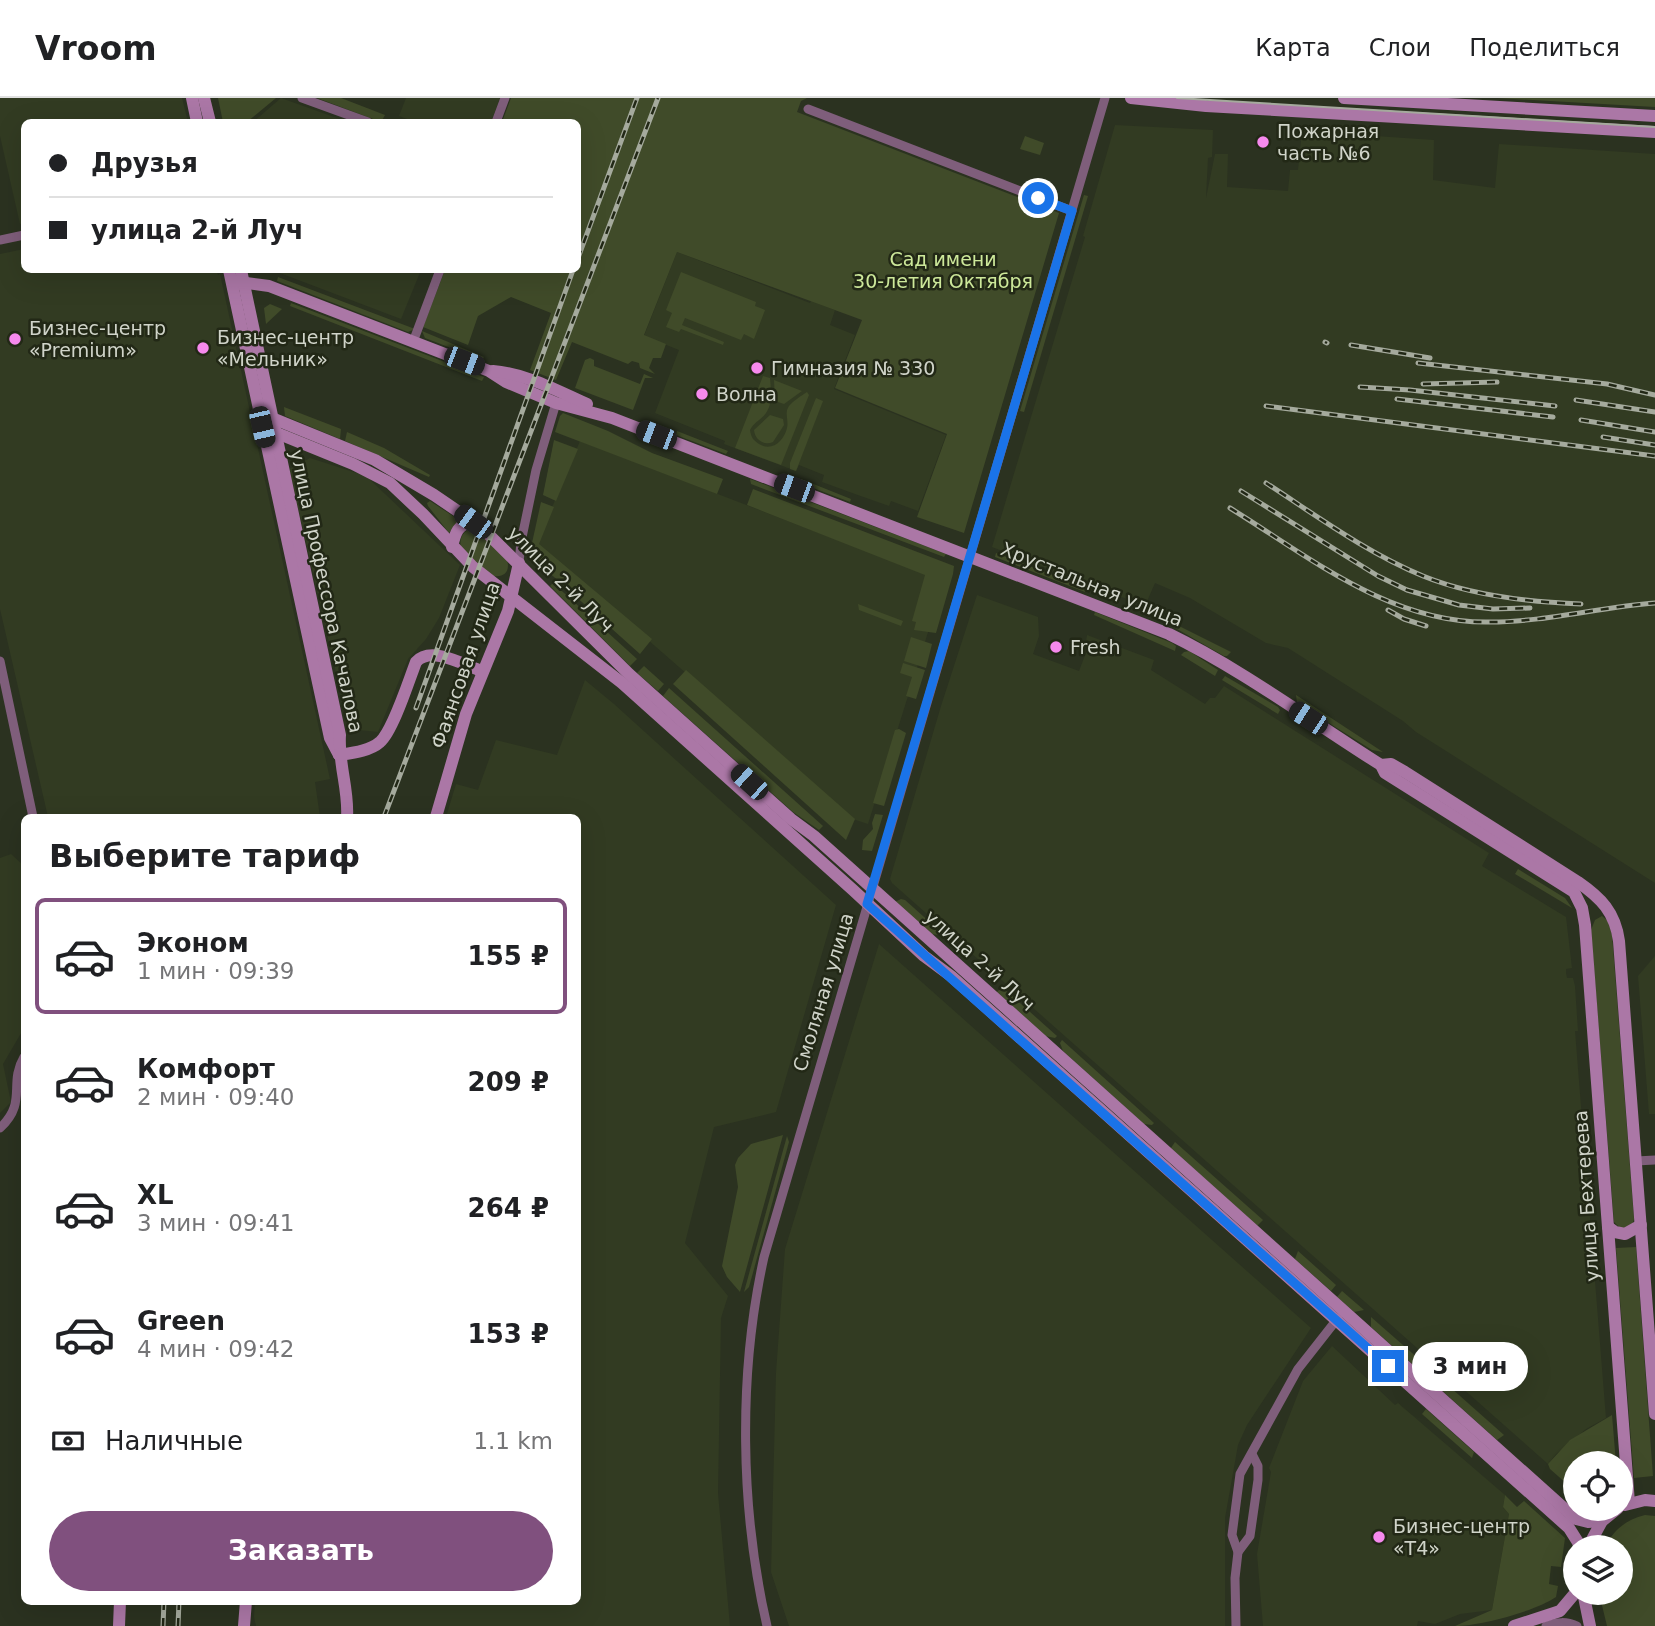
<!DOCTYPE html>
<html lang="ru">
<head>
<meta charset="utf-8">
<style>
	:root { --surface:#fff; --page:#f2f2f2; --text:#202124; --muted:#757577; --line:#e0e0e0; --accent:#80507e }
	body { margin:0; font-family:"DejaVu Sans",sans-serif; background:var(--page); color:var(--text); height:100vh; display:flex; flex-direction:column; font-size:26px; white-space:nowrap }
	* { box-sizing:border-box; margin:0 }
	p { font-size:23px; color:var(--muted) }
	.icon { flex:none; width:38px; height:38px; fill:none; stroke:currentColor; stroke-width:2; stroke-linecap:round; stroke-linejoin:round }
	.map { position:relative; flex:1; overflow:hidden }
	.drawer { position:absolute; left:21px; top:716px; width:560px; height:791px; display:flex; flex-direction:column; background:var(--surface); border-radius:10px; box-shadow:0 7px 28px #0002 }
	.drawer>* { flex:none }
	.guide { position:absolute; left:21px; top:21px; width:560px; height:154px; border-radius:10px; box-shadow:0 7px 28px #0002; display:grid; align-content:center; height:154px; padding:0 28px; background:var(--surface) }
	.fabs { position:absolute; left:1563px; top:1353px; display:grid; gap:14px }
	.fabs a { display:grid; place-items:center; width:70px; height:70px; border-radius:50%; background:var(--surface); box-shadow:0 7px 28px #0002; font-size:35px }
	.end { position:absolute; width:32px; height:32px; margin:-16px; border:9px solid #1a73e8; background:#fff; box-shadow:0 0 0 4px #fff }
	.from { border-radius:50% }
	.bubble { position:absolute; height:49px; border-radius:24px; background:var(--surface); box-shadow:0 7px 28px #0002; font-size:23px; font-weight:700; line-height:49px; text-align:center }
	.car { position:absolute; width:21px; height:42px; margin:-21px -10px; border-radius:9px; box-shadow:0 0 5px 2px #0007; background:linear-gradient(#222 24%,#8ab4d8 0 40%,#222 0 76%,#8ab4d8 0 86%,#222 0) }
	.guide b { display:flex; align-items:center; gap:24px; height:66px; font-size:26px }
	.guide b+b { border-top:2px solid var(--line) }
	.guide i { width:18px; height:18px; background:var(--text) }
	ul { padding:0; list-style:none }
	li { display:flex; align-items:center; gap:21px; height:116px; margin:0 14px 10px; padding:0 14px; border:4px solid transparent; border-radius:10px }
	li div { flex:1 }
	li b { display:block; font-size:26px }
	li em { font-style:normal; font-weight:700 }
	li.selected { border-color:var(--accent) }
	li>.icon { width:63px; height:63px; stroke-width:1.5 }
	h2 { padding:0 28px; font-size:32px; line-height:84px }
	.pay { display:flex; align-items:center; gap:18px; height:77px; padding:0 28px; font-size:26px }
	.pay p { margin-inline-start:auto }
	.cta { display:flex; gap:14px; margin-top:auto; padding:14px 28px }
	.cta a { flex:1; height:80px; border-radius:42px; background:var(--accent); color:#fff; font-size:28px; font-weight:700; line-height:80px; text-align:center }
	header { display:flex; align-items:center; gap:42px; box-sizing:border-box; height:98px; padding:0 35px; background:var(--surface); border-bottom:2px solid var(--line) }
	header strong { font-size:33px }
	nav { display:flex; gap:38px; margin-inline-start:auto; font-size:24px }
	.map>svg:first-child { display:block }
	.built { fill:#323b22 }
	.green { fill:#404b29 }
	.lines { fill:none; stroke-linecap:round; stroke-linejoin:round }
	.street { stroke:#7f5e7b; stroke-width:9 }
	.secondary { stroke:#ab77a6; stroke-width:12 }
	.tram { stroke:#a5aa9d; stroke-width:2 }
	.rail-casing { stroke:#a5aa9d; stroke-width:5 }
	.rail { stroke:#222816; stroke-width:2.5; stroke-dasharray:8; stroke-linecap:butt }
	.route { stroke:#1a73e8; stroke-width:9 }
	.poi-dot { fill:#f689ed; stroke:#222816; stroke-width:2.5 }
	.labels { text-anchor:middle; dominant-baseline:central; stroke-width:5; stroke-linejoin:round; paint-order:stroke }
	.poi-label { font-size:19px; fill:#d0d4c9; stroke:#222816; text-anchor:start }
	.park-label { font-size:19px; fill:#cde89a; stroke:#222816 }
	.street-label { font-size:19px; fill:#d0d4c9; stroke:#222816 }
</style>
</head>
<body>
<header>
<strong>Vroom</strong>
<nav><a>Карта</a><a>Слои</a><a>Поделиться</a></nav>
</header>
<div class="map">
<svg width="1655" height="1528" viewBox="0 0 1655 1528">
	<rect width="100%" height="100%" fill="#2b3220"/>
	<g class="built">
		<path d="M 0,0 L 182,0 L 188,24 L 24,24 L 24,125 L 20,126 L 0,38 Z"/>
		<path d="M 281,0 L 320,14 L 348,24 L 253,24 Z"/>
		<path d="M 406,0 L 500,0 L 491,24 L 415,24 L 399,18 Z"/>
		<path d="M 1115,27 L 1213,32 L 1212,59 L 1208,60 L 1206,100 L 1215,56 L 1228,56 L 1227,89 L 1288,93 L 1290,72 L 1298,72 L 1302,33 L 1434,42 L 1433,82 L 1495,90 L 1499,46 L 1655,56 L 1655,785 L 1416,634 L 1403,623 L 1288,550 L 1266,545 L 1190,500 L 1155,485 L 1145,508 L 992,449 L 1085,139 L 1083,138 Z"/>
		<path d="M 24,151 L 24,172 L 216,172 L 218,177 L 220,176 L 330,681 L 315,684 L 320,719 L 48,719 L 0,511 L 0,156 Z"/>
		<path d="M 677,154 L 810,205 L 811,203 L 835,212 L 830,227 L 855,237 L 834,291 L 946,337 L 918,413 L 891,403 L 889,408 L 855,396 L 822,384 L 824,377 L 799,367 L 796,373 L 724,346 L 725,343 L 655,315 L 679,252 L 644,238 Z"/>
		<path d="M 272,172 L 421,172 L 401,221 Z"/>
		<path d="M 580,343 L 944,483 L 868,726 L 853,721 L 537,445 Z"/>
		<path d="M 310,360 L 366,378 L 460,467 L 439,520 L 426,541 L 408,561 L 378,634 L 349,631 L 289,371 Z"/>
		<path d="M 977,497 L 1038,519 L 1039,538 L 1033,556 L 1079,573 L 1089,547 L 1086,544 L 1087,537 L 1154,562 L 1151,572 L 1205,606 L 1210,600 L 1215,600 L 1224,588 L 1489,755 L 1482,768 L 1566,819 L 1572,870 L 1566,871 L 1566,875 L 1567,880 L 1573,880 L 1575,888 L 1578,933 L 1575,933 L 1606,1320 L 1586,1331 L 1556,1356 L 1548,1366 L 892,785 L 890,781 L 941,608 Z"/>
		<path d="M 585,582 L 614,606 L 836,807 L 776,1014 L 714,1029 L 685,1145 L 728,1198 L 721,1220 L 718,1395 L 730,1528 L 256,1528 L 254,1519 L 255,1503 L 578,1503 L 578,719 L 446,719 L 456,686 L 478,692 L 496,642 L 557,657 Z"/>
		<path d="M 11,756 L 24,768 L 24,930 L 3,966 L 11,1004 L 0,1015 L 0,760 Z"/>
		<path d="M 879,846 L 1311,1230 L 1247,1327 L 1238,1347 L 1225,1420 L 1225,1528 L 789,1528 L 771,1474 L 776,1275 L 785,1151 Z"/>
		<path d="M 1655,858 L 1655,1016 L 1649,1016 L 1638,878 Z"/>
		<path d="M 1332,1248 L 1395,1307 L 1398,1305 L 1505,1397 L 1503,1409 L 1509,1416 L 1492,1512 L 1460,1516 L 1435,1526 L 1418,1523 L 1417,1528 L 1263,1528 L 1257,1456 L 1271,1374 L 1269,1370 L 1303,1283 Z"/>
	</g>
	<g class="green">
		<path d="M 218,0 L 276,0 L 247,24 L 223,24 Z"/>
		<path d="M 317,0 L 341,0 L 385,17 L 381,24 Z"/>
		<path d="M 511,0 L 807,0 L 801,3 L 797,14 L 1059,115 L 964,435 L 917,419 L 947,336 L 835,290 L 862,222 L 677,154 L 644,237 L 666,246 L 661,260 L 653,260 L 649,270 L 655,276 L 640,270 L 639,265 L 632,263 L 628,266 L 572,244 L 556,282 L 530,272 L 551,215 L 511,199 L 478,218 L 468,247 L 423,229 L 445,172 L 578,172 L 578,24 L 502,24 Z"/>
		<path d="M 1497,0 L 1655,0 L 1655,9 Z"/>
		<path d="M 1025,38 L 1044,45 L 1040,57 L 1020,51 Z"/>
		<path d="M 1084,97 L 1088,98 L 1024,314 L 1020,313 Z"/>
		<path d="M 681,174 L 756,204 L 755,208 L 765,212 L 754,241 L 744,236 L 741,242 L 685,220 L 682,227 L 724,244 L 723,247 L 681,231 L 679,234 L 666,229 L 672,215 L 666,212 Z"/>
		<path d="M 278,179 L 415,231 L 408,234 L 277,183 Z"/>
		<path d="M 291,205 L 484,279 L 482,283 L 290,208 Z"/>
		<path d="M 270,206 L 282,211 L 266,226 L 264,210 Z"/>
		<path d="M 422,233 L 484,259 L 482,262 L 425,240 Z"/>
		<path d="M 590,260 L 594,262 L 594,268 L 640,286 L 644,276 L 653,280 L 645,280 L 633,312 L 575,290 L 585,262 Z"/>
		<path d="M 763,278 L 770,280 C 771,292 773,305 766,315 C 761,322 754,324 750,332 C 751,339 753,342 759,346 C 772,354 784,343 787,330 C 789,322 784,315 789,308 C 793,303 801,298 807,294 L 809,297 L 781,367 L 735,350 Z"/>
		<path d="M 774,282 L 802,293 L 784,306 L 775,303 Z"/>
		<path d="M 816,300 L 823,303 L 796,373 L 790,371 L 790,365 Z"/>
		<path d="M 284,309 L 341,331 L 340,341 L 285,318 Z"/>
		<path d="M 563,315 L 608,333 L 652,355 L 723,381 L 717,396 L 555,334 L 560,318 Z"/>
		<path d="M 770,317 L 783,321 L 784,327 L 773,344 C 764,348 755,342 754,332 Z"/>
		<path d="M 677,333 L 728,353 L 726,356 L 676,337 Z"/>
		<path d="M 347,334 L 384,350 L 430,377 L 429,379 L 345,343 Z"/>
		<path d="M 554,342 L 578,351 L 556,403 L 543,397 Z"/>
		<path d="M 750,381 L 753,382 L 946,456 L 944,459 L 751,386 Z"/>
		<path d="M 801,381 L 851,401 L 850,404 L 800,385 Z"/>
		<path d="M 753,391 L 954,468 L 953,476 L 936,535 L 914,532 L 916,524 L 912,523 L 925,477 L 747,407 Z"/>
		<path d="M 430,403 L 459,422 L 449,435 L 428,408 L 427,405 Z"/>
		<path d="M 541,404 L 554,409 L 539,446 L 652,541 L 640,556 L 535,462 L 532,445 Z"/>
		<path d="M 471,431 L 478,434 L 507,462 C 511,475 502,481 490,477 L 461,450 C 459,442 462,433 471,431 Z"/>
		<path d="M 996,455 L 1086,490 L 1085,494 L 995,459 Z"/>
		<path d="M 553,485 L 637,561 L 630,568 L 550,488 Z"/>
		<path d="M 858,506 L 903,523 L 901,528 L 859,512 Z"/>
		<path d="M 1095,514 L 1172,545 L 1176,548 L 1175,553 L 1094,517 Z"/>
		<path d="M 1167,522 L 1231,554 L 1227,558 L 1224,558 L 1170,527 Z"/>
		<path d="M 911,539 L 932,546 L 926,570 L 904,563 Z"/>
		<path d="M 1189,553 L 1218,572 L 1215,578 L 1181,557 L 1184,554 Z"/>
		<path d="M 903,565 L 925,572 L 916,601 L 906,598 L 912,579 L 900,575 Z"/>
		<path d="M 644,568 L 664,586 L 658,593 L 637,575 Z"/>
		<path d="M 686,572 L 855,721 L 846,742 L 673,586 Z"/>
		<path d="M 1225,578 L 1278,609 L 1280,612 L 1278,616 L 1222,582 Z"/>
		<path d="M 669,590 L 823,728 L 819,732 L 793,714 L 663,598 Z"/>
		<path d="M 1296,597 L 1383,654 L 1372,652 L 1297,605 Z"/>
		<path d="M 899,631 L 906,635 L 884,708 L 873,705 L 895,632 Z"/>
		<path d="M 875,716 L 883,717 L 872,753 L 862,752 L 863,742 L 873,731 L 872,725 Z"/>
		<path d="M 1518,771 L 1565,800 L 1572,810 L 1515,776 Z"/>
		<path d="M 901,801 L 905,802 L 942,835 L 940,837 L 930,836 L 895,804 Z"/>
		<path d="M 1602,818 L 1608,823 L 1612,837 L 1634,1121 L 1632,1128 L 1621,1131 L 1614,1124 L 1591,832 L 1595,822 Z"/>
		<path d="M 1002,889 L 1057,938 L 1055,940 L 1045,938 L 996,895 Z"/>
		<path d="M 1062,942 L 1154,1025 L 1152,1027 L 1144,1026 L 1063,953 L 1060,945 Z"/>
		<path d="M 783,1037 L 740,1194 L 727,1179 L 722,1168 L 738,1089 L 735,1067 L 738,1060 L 751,1046 Z"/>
		<path d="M 787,1038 L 789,1044 L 749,1189 L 744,1194 Z"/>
		<path d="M 1175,1044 L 1263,1122 L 1257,1128 L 1171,1050 Z"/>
		<path d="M 1636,1149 L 1653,1378 L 1634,1380 L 1616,1150 Z"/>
		<path d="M 1298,1153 L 1336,1187 L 1331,1193 L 1295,1161 Z"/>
		<path d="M 1342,1193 L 1364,1212 L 1354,1214 L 1337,1199 Z"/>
		<path d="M 1371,1219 L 1436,1276 L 1428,1280 L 1371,1229 Z"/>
		<path d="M 1442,1282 L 1504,1337 L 1497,1342 L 1438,1289 Z"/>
		<path d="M 1426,1311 L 1474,1354 L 1472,1360 L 1422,1316 Z"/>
		<path d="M 1612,1317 L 1616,1365 L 1575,1365 L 1575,1393 L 1550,1371 L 1548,1366 L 1570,1342 Z"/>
		<path d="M 1505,1397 L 1517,1409 L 1524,1403 L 1565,1440 L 1561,1469 L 1551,1468 L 1549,1486 L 1558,1488 L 1556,1499 C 1536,1513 1480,1528 1455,1528 L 1492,1512 L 1509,1416 L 1503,1409 Z"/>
		<path d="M 1645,1417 L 1655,1418 L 1655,1528 L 1607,1528 L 1599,1495 L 1620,1494 L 1620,1449 L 1605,1449 C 1614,1432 1625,1422 1645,1417 Z"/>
	</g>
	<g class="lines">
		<g class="street">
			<path d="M 302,0 L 368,24"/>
			<path d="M 808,11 L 1072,113"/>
			<path d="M 496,24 L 505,0"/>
			<path d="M 0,142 L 24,137"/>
			<path d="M 413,244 L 440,172"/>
			<path d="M 519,465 L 521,444 L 536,372 L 556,305"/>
			<path d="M 0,563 L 33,719"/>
			<path d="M 0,1030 C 28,1004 8,986 24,959"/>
			<path d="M 1636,1063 L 1655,1062"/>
			<path d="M 1238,1454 L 1250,1438 L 1258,1382 L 1258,1368 L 1252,1356"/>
			<path d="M 767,1528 C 740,1411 738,1276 764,1159 L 1105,0"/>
			<path d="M 1236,1528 L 1235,1480 L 1238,1454 L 1232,1437 L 1240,1376 L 1298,1271 L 1338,1220"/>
			<path d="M 1546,1528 C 1557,1524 1566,1523 1577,1528"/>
		</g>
		<g class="secondary">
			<path d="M 192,0 L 197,24"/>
			<path d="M 204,0 L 210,24"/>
			<path d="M 1131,0 L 1206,8 L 1655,34"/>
			<path d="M 1344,0 L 1655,18"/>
			<path d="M 229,172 L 330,640 L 339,657"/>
			<path d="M 241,172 L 340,637 C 338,665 349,692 347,719"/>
			<path d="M 232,183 L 269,188 L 489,273 L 506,284 L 556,305 L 612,320 L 1169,536 C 1243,572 1311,623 1381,667 L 1385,675 L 1574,794 L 1582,810 L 1585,827 L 1629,1405"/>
			<path d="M 493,273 C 527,276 556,292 587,306"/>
			<path d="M 272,320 L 375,362 L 434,397 L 481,429 L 629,576 L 791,721 L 814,738 L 1576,1421 L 1588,1424 L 1602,1423"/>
			<path d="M 262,329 L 353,366 L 390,385 L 423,416 L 473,469 L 622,585 L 853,792 L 924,858 L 951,878 L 1569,1430 L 1581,1449"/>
			<path d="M 452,449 C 455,435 458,426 473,423"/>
			<path d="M 339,657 C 352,655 370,653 380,644 C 393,633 409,582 416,564 C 431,547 464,567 482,573"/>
			<path d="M 1381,667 L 1391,666 L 1405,674 L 1578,784 C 1601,800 1615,814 1619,843 L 1655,1316"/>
			<path d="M 436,719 L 466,616 L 508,513 L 519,465"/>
			<path d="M 1608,1129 L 1615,1134 L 1625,1136 L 1641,1127"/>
			<path d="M 1625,1407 L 1645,1402 L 1655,1403"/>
			<path d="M 1588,1449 L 1602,1423 L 1618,1410"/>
			<path d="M 1583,1494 L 1590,1528"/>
			<path d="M 119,1528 L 120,1503"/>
			<path d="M 244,1528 L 246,1503"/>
			<path d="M 1514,1528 L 1560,1513 L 1576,1494"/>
		</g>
		<path class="tram" d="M 1177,0 L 1655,29"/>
		<g class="rail-casing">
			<g id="rail">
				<path d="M 578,160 L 637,0"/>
				<path d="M 1325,244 L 1327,245"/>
				<path d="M 1351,247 L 1430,260"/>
				<path d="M 1418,265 L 1607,286 L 1655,297"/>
				<path d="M 1423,286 L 1497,284"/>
				<path d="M 1360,289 L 1410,292 L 1555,308"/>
				<path d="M 1397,301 L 1553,319"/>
				<path d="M 1576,302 L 1655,314"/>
				<path d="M 1266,308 L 1655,358"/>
				<path d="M 1581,322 L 1655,334"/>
				<path d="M 1603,339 L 1655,347"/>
				<path d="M 1266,385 C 1317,418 1367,455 1423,478 C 1472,498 1528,504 1581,506"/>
				<path d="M 1241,393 L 1378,478 L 1407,492 L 1459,507 L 1493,511 L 1530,510"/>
				<path d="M 1230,410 C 1311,460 1391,526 1490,524 C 1546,524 1600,509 1655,505"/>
				<path d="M 1388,512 L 1404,521 L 1426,528"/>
				<path d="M 416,610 L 573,172"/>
				<path d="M 384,719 L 658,0"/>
				<path d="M 163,1528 L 164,1503"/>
				<path d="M 178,1528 L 179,1503"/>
			</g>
		</g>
		<use href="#rail" class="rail"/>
	</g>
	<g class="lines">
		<path class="route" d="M 1038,100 L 1072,113 L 867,806 L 1388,1268"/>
	</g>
	<g class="poi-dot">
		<circle cx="1263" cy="44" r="7"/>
		<circle cx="15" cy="241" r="7"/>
		<circle cx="203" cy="250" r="7"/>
		<circle cx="757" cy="270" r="7"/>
		<circle cx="702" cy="296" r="7"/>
		<circle cx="1056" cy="549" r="7"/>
		<circle cx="1379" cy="1439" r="7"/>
	</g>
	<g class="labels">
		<g class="poi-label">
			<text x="1277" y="33">Пожарная<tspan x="1277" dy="22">часть №6</tspan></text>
			<text x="29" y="230">Бизнес-центр<tspan x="29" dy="22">«Premium»</tspan></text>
			<text x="217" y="239">Бизнес-центр<tspan x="217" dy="22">«Мельник»</tspan></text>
			<text x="771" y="270">Гимназия № 330</text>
			<text x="716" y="296">Волна</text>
			<text x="1070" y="549">Fresh</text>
			<text x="1393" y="1428">Бизнес-центр<tspan x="1393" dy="22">«Т4»</tspan></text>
		</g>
		<g class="park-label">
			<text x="943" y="161">Сад имени<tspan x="943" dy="22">30-летия Октября</tspan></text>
		</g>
		<g class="street-label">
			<text transform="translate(561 481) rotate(45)">улица 2-й Луч</text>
			<text transform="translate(1092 486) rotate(22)">Хрустальная улица</text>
			<text transform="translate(327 493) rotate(78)">улица Профессора Качалова</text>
			<text transform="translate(465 567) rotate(-71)">Фаянсовая улица</text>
			<text transform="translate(980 862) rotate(42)">улица 2-й Луч</text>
			<text transform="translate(823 894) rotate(-73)">Смоляная улица</text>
			<text transform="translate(1586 1098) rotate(-94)">улица Бехтерева</text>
		</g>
	</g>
</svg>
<div class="fabs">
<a><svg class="icon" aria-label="locate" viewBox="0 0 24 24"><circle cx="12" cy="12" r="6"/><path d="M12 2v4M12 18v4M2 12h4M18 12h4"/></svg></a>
<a><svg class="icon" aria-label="layers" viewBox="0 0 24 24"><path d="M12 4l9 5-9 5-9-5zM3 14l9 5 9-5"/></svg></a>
</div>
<i class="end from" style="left:1038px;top:100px"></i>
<i class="end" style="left:1388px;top:1268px"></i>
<div class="bubble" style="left:1412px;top:1244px;width:116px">3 мин</div>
<i class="car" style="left:464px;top:263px;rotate:111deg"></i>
<i class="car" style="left:262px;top:329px;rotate:167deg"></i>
<i class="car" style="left:656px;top:337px;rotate:291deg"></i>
<i class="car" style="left:794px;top:390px;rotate:290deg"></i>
<i class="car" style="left:473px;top:424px;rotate:306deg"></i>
<i class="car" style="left:1308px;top:620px;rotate:303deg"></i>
<i class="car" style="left:749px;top:684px;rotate:312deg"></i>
<div class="guide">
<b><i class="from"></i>Друзья</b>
<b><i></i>улица 2-й Луч</b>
</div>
<section class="drawer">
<h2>Выберите тариф</h2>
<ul>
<li class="selected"><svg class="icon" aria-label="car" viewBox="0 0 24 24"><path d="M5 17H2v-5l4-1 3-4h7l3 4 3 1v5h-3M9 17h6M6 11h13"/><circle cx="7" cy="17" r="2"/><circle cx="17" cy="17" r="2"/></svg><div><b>Эконом</b><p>1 мин · 09:39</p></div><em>155 ₽</em></li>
<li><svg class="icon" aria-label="car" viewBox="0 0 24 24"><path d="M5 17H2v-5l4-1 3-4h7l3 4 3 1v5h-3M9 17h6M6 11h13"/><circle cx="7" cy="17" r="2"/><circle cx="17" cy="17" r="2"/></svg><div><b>Комфорт</b><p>2 мин · 09:40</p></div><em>209 ₽</em></li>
<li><svg class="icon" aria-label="car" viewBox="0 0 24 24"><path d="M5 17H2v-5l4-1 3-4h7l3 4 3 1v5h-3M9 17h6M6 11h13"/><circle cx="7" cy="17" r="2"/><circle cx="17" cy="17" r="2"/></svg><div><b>XL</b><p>3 мин · 09:41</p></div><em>264 ₽</em></li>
<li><svg class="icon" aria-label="car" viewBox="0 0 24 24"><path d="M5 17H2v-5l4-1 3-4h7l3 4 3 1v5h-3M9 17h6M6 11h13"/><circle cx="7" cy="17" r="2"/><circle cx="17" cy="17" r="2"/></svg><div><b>Green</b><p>4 мин · 09:42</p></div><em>153 ₽</em></li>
</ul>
<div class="pay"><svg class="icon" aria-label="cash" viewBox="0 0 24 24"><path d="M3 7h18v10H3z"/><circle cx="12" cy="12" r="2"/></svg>Наличные<p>1.1 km</p></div>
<div class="cta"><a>Заказать</a></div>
</section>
</div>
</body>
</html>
